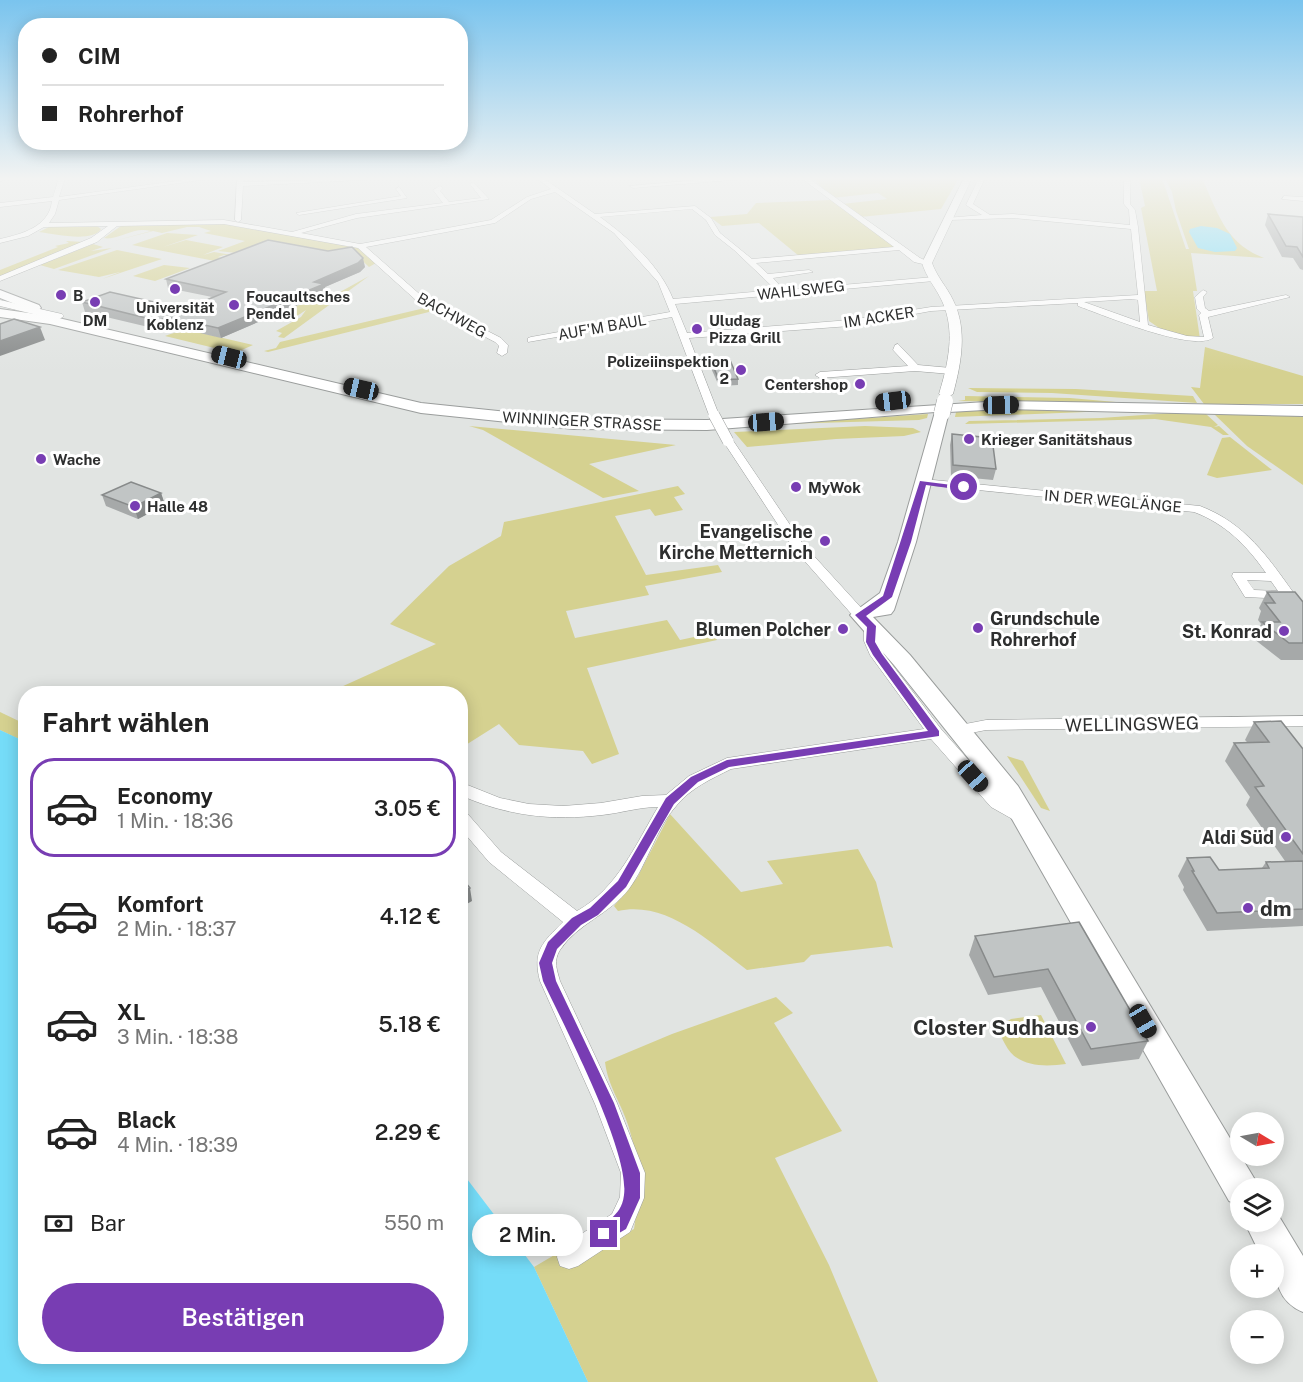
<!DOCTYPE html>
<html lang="de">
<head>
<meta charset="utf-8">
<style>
	:root { --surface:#fff; --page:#f6f6f6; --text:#222; --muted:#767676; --line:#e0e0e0; --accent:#783db3 }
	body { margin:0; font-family:"Public Sans",sans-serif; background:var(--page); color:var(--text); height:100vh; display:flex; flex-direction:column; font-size:22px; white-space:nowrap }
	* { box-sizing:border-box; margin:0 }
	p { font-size:20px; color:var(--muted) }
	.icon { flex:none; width:33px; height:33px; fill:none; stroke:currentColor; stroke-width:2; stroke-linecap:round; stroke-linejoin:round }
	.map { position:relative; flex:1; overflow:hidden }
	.panel { position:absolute; left:18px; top:686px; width:450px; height:678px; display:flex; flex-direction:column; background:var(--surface); border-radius:24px; box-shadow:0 3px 15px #0003 }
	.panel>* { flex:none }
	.top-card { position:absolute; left:18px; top:18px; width:450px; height:132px; border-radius:24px; box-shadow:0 3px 15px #0003; display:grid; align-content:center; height:132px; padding:0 24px; background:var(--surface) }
	.needle { width:39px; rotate:100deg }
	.fabs { position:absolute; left:1230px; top:1112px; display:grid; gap:12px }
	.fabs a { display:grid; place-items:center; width:54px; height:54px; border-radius:50%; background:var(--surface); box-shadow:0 3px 15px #0003; font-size:30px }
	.end { position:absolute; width:27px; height:27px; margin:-14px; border:8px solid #783db3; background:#fff; box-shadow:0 0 0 3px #fff }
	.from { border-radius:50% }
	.bubble { position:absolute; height:42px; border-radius:21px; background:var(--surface); box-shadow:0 3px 15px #0003; font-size:20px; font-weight:600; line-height:42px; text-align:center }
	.car { position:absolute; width:18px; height:36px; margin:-18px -9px; border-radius:8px; box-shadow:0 0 4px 2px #0007; background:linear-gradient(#222 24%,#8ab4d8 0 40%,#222 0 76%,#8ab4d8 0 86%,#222 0) }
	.top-card b { display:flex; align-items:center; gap:21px; height:57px; font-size:22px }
	.top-card b+b { border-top:2px solid var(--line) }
	.top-card i { width:15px; height:15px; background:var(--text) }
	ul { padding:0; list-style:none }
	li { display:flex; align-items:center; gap:18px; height:99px; margin:0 12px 9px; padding:0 12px; border:3px solid transparent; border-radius:24px }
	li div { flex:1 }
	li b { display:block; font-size:22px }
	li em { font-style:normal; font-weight:600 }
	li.current { border-color:var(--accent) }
	li>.icon { width:54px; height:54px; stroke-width:1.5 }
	h2 { padding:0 24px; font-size:27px; line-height:72px }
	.pay { display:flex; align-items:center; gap:15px; height:66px; padding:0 24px; font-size:22px }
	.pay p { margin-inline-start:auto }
	.button { display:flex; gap:12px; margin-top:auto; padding:12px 24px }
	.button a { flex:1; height:69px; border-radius:36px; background:var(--accent); color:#fff; font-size:24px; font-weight:600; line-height:69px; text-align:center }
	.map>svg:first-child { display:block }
	.green { fill:#d5d190 }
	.water { fill:#75dcf8 }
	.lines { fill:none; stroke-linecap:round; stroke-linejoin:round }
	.minor-casing { stroke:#9a9d9c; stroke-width:1 }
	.secondary-casing { stroke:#9a9d9c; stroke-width:1 }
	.primary-casing { stroke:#9a9d9c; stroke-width:2 }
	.minor { fill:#fff; fill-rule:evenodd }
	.secondary { fill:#fff; fill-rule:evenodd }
	.primary { fill:#fff; fill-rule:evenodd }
	.minor-bridge-casing { stroke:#9a9d9c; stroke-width:12; stroke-linecap:butt }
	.primary-bridge-casing { stroke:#9a9d9c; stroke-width:17; stroke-linecap:butt }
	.minor-bridge { stroke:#fff; stroke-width:11 }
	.primary-bridge { stroke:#fff; stroke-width:16 }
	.wall { fill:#a6a9a9 }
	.shaded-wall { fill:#878a8a }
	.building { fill:#c1c5c5; stroke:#878a8a; stroke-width:1.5 }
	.route { fill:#783db3 }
	.poi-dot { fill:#783db3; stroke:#fff; stroke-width:2 }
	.labels { text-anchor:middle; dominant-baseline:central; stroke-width:6; stroke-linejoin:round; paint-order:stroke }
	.far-street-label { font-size:15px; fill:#2e2f2f; stroke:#fff }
	.far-poi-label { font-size:15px; font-weight:bold; fill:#2e2f2f; stroke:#fff; text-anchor:start }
	.poi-label { font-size:18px; font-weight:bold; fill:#2e2f2f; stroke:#fff; text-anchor:end }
	.street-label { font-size:18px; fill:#2e2f2f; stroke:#fff }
	.near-poi-label { font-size:21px; font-weight:bold; fill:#2e2f2f; stroke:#fff; text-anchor:start }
</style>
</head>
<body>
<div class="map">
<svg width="1303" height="1382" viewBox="0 0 1303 1382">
	<rect width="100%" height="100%" fill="#e1e4e2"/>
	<g class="green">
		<path d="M 813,178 L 959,178 L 941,209 L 860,217 L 842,204 L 887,199 L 878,193 L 832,198 Z"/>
		<path d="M 1139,178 L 1162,178 L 1186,249 L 1189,249 L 1176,211 L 1172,192 L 1165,178 L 1202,178 C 1218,213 1225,243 1264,258 L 1191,253 L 1197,291 L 1193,291 L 1200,339 L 1197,340 L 1162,330 L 1149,321 L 1144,291 L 1157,291 L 1141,208 L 1145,206 Z"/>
		<path d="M 831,200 L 897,247 L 799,256 L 759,223 L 722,226 L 710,217 L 747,214 L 756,203 Z"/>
		<path d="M 228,224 L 357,247 L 376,263 L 369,267 C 356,254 341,246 322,253 L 246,254 L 218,251 L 245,241 L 204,233 L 211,231 L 199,227 L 187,227 L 162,233 L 153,231 L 114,241 L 151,231 C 133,226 118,241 104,238 L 121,226 Z"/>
		<path d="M 65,226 L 97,226 L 101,229 C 92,243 55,234 39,232 L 49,227 Z"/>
		<path d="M 167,233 L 198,235 L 163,247 L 186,240 L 223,247 L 203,255 L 214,252 L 238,256 L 224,255 L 218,257 L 225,259 L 220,262 L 132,245 Z"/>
		<path d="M 66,241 L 84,242 L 0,276 L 0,270 L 58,247 L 55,246 L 69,243 Z"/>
		<path d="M 93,244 L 103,247 L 91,251 L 112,248 L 54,269 L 40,265 Z"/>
		<path d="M 117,250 L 162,259 L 102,279 L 120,272 L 99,277 L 58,270 Z"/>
		<path d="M 164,265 L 190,268 L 155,281 L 133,276 Z"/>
		<path d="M 369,276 L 284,338 L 278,337 L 282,333 L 276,331 L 301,317 L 306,310 L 291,320 L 274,316 L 324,294 L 321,290 L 325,288 L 331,292 L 331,297 Z"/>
		<path d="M 429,307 L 437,310 L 268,352 L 264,351 L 276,348 L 280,342 Z"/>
		<path d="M 196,328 L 193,331 L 253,345 L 235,353 L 165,336 C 176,331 186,332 196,328 Z"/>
		<path d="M 1205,347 L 1303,376 L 1303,404 L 1204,404 L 1191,387 L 1200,388 Z"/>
		<path d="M 968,388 L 1076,389 L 1193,396 L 1197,403 L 1052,393 L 977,392 Z"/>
		<path d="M 965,396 L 1070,398 L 1139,404 L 958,401 L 965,400 Z"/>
		<path d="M 1019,408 L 1136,410 L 955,417 L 956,412 L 964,409 Z"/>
		<path d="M 1212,412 L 1303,415 L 1303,485 L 1247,446 Z"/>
		<path d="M 1171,413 L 1206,414 L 1218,425 L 1214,427 L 1219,426 L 1229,435 L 1223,435 L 1211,427 L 1155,419 L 965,424 L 969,421 L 1101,418 Z"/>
		<path d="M 928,414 L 927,418 L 919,420 L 782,424 Z"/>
		<path d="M 469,426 L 676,445 L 589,464 L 639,491 L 603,498 L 483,430 Z"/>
		<path d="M 865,426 L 913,428 L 921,432 L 904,436 L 836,439 L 747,447 L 734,432 Z"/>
		<path d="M 1230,437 L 1272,470 L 1217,478 L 1207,475 L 1222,438 Z"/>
		<path d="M 678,486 L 685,494 L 674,497 L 683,510 L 655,516 L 650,509 L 615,516 L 646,575 L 718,565 L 722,572 L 645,586 L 649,595 L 566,611 L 575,638 L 667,620 L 680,640 L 713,633 L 717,640 L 587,668 L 619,754 L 592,764 L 583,751 L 519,745 L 499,724 L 461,748 L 460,693 L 335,693 L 341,687 L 436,644 L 390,624 L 449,566 L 501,536 L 504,522 Z"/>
		<path d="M 0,712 L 25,724 L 25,742 L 0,730 Z"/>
		<path d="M 1007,756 L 1023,761 L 1050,811 L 1041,808 Z"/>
		<path d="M 670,814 L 741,892 L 783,884 L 767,861 L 858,849 L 876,882 L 893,948 L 888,946 L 811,955 L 804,962 L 747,970 C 711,943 667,900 618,911 L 614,906 L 637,878 Z"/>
		<path d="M 776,997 L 793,1013 L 774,1023 L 842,1131 L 775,1158 L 829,1265 L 878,1382 L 588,1382 L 534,1267 L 585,1237 L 600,1248 L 634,1229 C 640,1192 640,1164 629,1128 C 622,1104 608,1087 605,1062 L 672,1034 Z"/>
		<path d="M 1041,1015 L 1066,1064 C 1043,1067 1016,1067 1005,1044 C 1001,1037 999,1033 1000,1026 L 1011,1019 Z"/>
	</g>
	<g class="water">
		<path d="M 1201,226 L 1217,228 L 1230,234 L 1237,248 L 1235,251 L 1215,252 L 1198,248 L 1189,232 L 1190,229 Z"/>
		<path d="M 0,730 L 26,742 L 26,1356 L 460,1356 L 461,1171 L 534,1267 L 588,1382 L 0,1382 Z"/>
	</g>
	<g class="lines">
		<g class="minor-casing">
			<g id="minor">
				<path d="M 0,178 L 13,178 L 0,181 Z"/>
				<path d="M 59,178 L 65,178 L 59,197 L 198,178 L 215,178 L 59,200 L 55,214 L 49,223 L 224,220 L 292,232 L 356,214 L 443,203 L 433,190 L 440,186 L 443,188 L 440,191 L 449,202 L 481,198 L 470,184 L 473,182 L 489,199 L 357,218 L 301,233 L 360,244 L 491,220 L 527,197 L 551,189 L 536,178 L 543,178 L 595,214 L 695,206 L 711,218 L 720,233 L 752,259 L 894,247 L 801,178 L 808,178 L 920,258 L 931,263 L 927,265 L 914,262 L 899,250 L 756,263 L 768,274 L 809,270 L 813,272 L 773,278 L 784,290 L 934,277 L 938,279 L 934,281 L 675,304 L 687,333 L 850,320 L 931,307 L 1138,295 L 1131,229 L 1013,218 L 949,220 L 946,218 L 982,215 L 966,205 L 979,178 L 985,178 L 973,204 L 990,215 L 1013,214 L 1130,225 L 1129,210 L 1124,204 L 1124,179 L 1130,178 L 1130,204 L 1135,210 L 1138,227 L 1148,325 L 1187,336 L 1204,337 L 1199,315 L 1201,313 L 1197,309 L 1195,297 L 1203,290 L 1207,292 L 1203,297 L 1205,308 L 1209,311 L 1286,295 L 1290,297 L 1208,317 L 1213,338 C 1192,352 1103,315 1078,306 L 1078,303 L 931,311 L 850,326 L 689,338 L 719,415 L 714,418 L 709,415 L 672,317 L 528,342 L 528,338 L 531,337 L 670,312 L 658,282 L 614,233 L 555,192 L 531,199 L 495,223 L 366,247 L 424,298 L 501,338 L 508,345 L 507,353 L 502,356 L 497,353 L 499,346 L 495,342 L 418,302 L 358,248 L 224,224 L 117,226 L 97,242 L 0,281 L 0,276 L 91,238 L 108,226 L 44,227 L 28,236 L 0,243 L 0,239 C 22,234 49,227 52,201 L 0,207 L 0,203 L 53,197 ZM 692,209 L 706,220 L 715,235 L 734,250 L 776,290 L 673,299 C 660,266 629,238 600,217 ZM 1138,300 L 1140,322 L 1084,302 L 1132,299 Z"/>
				<path d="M 237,178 L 243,178 L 243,182 L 398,178 L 243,186 L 241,220 L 238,222 L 235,220 Z"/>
				<path d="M 721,178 L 755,178 L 633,188 L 630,186 Z"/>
				<path d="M 399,187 L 407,198 L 299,215 L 296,213 L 401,196 L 396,189 Z"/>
				<path d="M 1284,196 L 1303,197 L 1303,201 L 1282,199 Z"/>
				<path d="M 898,344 L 918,365 L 951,368 L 956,371 L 951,374 L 915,371 L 820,378 L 815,375 L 820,372 L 908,366 L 893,350 L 895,345 Z"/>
				<path d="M 724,439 L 732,439 L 803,544 L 865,612 L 867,615 L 865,618 L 855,618 L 794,549 L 723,441 Z"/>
				<path d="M 923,479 L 1200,506 C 1245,523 1268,557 1295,595 L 1288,599 L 1245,597 L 1232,576 L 1233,573 L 1266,573 C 1247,546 1226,524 1194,512 L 919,484 L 917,482 ZM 1247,580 L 1271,581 L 1278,591 L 1254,590 Z"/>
				<path d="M 871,622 L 878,626 L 878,641 L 884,654 L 941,729 L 1003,799 L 1029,815 L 1032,819 L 1029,823 L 1023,825 L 991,807 L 931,739 L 731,769 C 711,779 691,788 677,805 C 657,826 647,865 629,889 C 610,914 577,924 560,950 C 553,961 557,970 560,981 L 617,1103 L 645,1173 L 644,1198 L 630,1232 L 578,1266 L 569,1269 L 560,1266 L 557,1257 L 560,1248 L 612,1214 L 620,1197 L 621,1173 L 595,1104 L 540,981 C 532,951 543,942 563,922 L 489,862 L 460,828 L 460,810 L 466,812 L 501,852 L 577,911 C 617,889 636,844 658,807 C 639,807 621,813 602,815 C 552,821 507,816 460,795 L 460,782 L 500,798 L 529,804 L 563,806 L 601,803 L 642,796 L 666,795 L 689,776 L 727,758 L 924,729 L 870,655 L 864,641 L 864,626 Z"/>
				<path d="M 1303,716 L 1303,726 L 986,730 L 961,735 L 953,730 L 955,726 L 986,720 Z"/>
			</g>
		</g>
		<g class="secondary-casing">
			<g id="secondary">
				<path d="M 964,178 L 972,178 L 932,263 C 937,277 947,287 953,300 C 968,330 961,364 953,394 L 946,398 L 939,394 C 948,364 956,331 942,301 C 936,288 926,277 922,263 Z"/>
				<path d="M 0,300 L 62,314 L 64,316 L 58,320 L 0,306 Z"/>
			</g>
		</g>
		<g class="primary-casing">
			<g id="primary">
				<path d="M 0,290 L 39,305 L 41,308 L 35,312 L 0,298 Z"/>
				<path d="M 0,309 L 50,316 L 421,403 L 574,419 L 707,420 L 1001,401 L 1303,406 L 1303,416 L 1001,409 L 949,412 L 916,542 L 894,610 L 891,614 L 873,617 L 910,655 L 1018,786 L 1260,1188 L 1240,1188 L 1240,1205 L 1229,1201 L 1000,798 L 894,665 L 850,615 L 880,593 L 898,542 L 935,412 L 707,430 L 574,429 L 421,413 L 50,324 L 0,317 Z"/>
				<path d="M 1274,1208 L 1303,1256 L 1303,1312 C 1278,1302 1274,1279 1274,1254 L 1260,1254 L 1244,1221 L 1274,1221 Z"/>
			</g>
		</g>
		<use href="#minor" class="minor"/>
		<use href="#secondary" class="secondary"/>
		<use href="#primary" class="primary"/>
		<g class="minor-bridge-casing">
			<path id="minor-bridge" d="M 714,415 L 728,441"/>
		</g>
		<g class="primary-bridge-casing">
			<path id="primary-bridge" d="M 942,413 L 945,401"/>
		</g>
		<use href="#minor-bridge" class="minor-bridge"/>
		<use href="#primary-bridge" class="primary-bridge"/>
	</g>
	<g class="wall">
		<path d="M 1268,214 L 1303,217 L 1303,270 L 1300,269 L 1293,258 L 1282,257 L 1265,225 Z"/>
		<path d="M 328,251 L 365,267 L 360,272 L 325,287 L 326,293 L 221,338 L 170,326 L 161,330 L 85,312 L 82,302 L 185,309 L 212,297 L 168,288 L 166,279 Z"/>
		<path d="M 711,361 L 738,379 L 738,385 L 719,386 L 711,368 Z"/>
		<path d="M 952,434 L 996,469 L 993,480 L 951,476 L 950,445 Z"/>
		<path d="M 161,493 L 165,505 L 138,519 L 106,506 L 102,495 Z"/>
		<path d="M 1267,592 L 1303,602 L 1303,660 L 1281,660 L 1254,639 L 1261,624 L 1258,620 L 1261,611 L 1259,608 Z"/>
		<path d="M 1254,722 L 1303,749 L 1303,926 L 1207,931 L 1183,890 L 1184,887 L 1178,876 L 1187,858 L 1219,870 L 1262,868 L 1266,862 L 1285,861 L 1246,805 L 1250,797 L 1225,761 L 1234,743 L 1248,743 L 1245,740 Z"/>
		<path d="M 1079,922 L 1148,1041 L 1139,1059 L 1082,1066 L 1041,987 L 988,995 L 969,955 L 975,936 Z"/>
	</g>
	<g class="shaded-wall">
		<path d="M 363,258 L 365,267 L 360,272 L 325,287 L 326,293 L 221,338 L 218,328 Z"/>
		<path d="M 168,317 L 170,326 L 161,330 L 158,321 Z"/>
		<path d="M 40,327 L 45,340 L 0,356 L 0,341 Z"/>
		<path d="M 161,493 L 165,505 L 138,519 L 134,507 Z"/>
		<path d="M 470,888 L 472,901 L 460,908 L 460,893 Z"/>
	</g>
	<g class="building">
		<path d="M 1268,214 L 1303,217 L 1303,257 L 1297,247 L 1286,246 Z"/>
		<path d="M 268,240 L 328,251 L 352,247 L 363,258 L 358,263 L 314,282 L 324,284 L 218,328 L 168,317 L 158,321 L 82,302 L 110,292 L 185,309 L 226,292 L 166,279 Z"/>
		<path d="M 14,319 L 40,327 L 0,341 L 0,324 Z"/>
		<path d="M 730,360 L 738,379 L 719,380 L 711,361 Z"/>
		<path d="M 952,434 L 992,438 L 996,469 L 953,465 Z"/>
		<path d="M 131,482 L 161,493 L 134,507 L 102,495 Z"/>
		<path d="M 1267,592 L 1295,592 L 1303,602 L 1303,643 L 1289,643 L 1262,622 L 1280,622 L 1265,603 L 1275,603 Z"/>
		<path d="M 1281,721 L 1303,749 L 1303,854 L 1255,787 L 1264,786 L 1234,743 L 1269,742 L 1254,722 Z"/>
		<path d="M 1210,857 L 1219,870 L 1269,868 L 1266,862 L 1303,861 L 1303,909 L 1217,913 L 1192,871 L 1194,871 L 1187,858 Z"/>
		<path d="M 460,876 L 470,888 L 460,893 Z"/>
		<path d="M 1079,922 L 1148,1041 L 1091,1049 L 1048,969 L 994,977 L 975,936 Z"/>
	</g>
	<linearGradient id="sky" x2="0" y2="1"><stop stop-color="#7ac4ee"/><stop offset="0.48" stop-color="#f2f3f2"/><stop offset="1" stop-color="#f2f3f2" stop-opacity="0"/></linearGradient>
	<rect width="1303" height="372" fill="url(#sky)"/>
	<path class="route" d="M 920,481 L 968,487 L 964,490 L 926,485 L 911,542 L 892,597 L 866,616 L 876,626 L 875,642 L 882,654 L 939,731 L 939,736 L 729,767 L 698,782 L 674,804 L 626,887 L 598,915 L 581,925 L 557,949 L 552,963 L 556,981 L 614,1103 L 640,1173 L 640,1198 L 626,1229 L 604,1242 L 598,1240 L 596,1234 C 602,1219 621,1220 624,1195 C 630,1151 564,1026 543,981 L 539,963 L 548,942 L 572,918 L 590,908 L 618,881 L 666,798 L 691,777 L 727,760 L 928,731 L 873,655 L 866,642 L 867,627 L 855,615 L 883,596 Z"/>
	<g class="poi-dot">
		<circle cx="175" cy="289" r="6"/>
		<circle cx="61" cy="295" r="6"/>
		<circle cx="95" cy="302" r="6"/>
		<circle cx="234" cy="305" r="6"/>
		<circle cx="697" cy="329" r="6"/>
		<circle cx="741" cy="370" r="6"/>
		<circle cx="860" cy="384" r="6"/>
		<circle cx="969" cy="439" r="6"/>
		<circle cx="41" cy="459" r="6"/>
		<circle cx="796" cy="487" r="6"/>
		<circle cx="135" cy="506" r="6"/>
		<circle cx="825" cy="541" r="6"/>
		<circle cx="978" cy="628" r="6"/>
		<circle cx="843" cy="629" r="6"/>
		<circle cx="1284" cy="631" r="6"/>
		<circle cx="1286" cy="837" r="6"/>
		<circle cx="1248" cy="908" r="6"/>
		<circle cx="1091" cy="1027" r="6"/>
	</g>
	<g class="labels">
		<g class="far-street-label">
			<text transform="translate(801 290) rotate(-6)">WAHLSWEG</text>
			<text transform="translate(452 315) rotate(29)">BACHWEG</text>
			<text transform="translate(879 317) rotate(-9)">IM ACKER</text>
			<text transform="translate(602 327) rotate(-10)">AUF'M BAUL</text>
			<text transform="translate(582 421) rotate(3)">WINNINGER STRASSE</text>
			<text transform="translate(1113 501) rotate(5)">IN DER WEGLÄNGE</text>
		</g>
		<g class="far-poi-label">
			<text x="73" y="295">B</text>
			<text x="246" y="296">Foucaultsches<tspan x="246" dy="17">Pendel</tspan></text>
			<text x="175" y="307" text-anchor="middle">Universität<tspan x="175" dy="17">Koblenz</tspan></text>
			<text x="95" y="320" text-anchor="middle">DM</text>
			<text x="709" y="320">Uludag<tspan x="709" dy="17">Pizza Grill</tspan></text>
			<text x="729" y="361" text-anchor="end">Polizeiinspektion<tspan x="729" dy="17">2</tspan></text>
			<text x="848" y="384" text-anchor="end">Centershop</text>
			<text x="981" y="439">Krieger Sanitätshaus</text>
			<text x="53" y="459">Wache</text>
			<text x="808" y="487">MyWok</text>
			<text x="147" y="506">Halle 48</text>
		</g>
		<g class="poi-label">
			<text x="813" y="531">Evangelische<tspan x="813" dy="21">Kirche Metternich</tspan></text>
			<text x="990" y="618" text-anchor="start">Grundschule<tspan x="990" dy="21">Rohrerhof</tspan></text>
			<text x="831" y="629">Blumen Polcher</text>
			<text x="1272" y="631">St. Konrad</text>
			<text x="1274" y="837">Aldi Süd</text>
		</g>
		<g class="street-label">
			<text transform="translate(1132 724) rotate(-1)">WELLINGSWEG</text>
		</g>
		<g class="near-poi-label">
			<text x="1260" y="908">dm</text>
			<text x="1079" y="1027" text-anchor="end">Closter Sudhaus</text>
		</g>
	</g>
</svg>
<div class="fabs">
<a><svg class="needle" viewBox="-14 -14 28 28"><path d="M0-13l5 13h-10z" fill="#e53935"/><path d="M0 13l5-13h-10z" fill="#767676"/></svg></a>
<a><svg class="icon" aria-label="layers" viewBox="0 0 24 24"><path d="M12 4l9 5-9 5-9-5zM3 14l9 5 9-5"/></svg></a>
<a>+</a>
<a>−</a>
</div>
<i class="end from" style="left:964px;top:487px"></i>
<i class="end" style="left:604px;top:1234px"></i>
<div class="bubble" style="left:472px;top:1214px;width:111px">2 Min.</div>
<i class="car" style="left:229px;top:357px;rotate:284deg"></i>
<i class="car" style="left:361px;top:389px;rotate:283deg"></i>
<i class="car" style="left:893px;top:401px;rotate:263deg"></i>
<i class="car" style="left:1001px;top:405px;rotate:89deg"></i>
<i class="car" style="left:766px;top:422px;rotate:86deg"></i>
<i class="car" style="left:973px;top:776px;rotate:138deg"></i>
<i class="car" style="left:1143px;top:1021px;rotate:150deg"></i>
<div class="top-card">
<b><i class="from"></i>CIM</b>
<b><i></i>Rohrerhof</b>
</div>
<section class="panel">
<h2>Fahrt wählen</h2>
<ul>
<li class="current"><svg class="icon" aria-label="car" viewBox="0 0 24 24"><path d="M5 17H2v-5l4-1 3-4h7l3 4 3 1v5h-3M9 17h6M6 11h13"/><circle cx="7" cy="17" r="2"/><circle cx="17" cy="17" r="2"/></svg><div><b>Economy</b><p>1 Min. · 18:36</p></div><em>3.05 €</em></li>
<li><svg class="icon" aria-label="car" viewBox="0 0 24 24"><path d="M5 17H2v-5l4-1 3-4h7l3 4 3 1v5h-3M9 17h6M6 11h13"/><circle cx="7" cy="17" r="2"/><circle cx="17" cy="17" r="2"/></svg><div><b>Komfort</b><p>2 Min. · 18:37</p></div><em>4.12 €</em></li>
<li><svg class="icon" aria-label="car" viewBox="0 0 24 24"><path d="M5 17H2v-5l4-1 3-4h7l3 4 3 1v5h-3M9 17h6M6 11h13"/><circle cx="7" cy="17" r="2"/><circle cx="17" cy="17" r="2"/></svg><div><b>XL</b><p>3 Min. · 18:38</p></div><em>5.18 €</em></li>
<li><svg class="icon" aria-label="car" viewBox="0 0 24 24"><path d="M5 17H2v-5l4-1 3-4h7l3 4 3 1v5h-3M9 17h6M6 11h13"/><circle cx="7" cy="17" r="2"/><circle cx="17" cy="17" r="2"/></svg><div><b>Black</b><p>4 Min. · 18:39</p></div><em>2.29 €</em></li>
</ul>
<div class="pay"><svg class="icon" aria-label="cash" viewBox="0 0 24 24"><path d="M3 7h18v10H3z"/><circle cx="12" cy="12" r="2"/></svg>Bar<p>550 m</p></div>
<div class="button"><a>Bestätigen</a></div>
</section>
</div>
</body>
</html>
